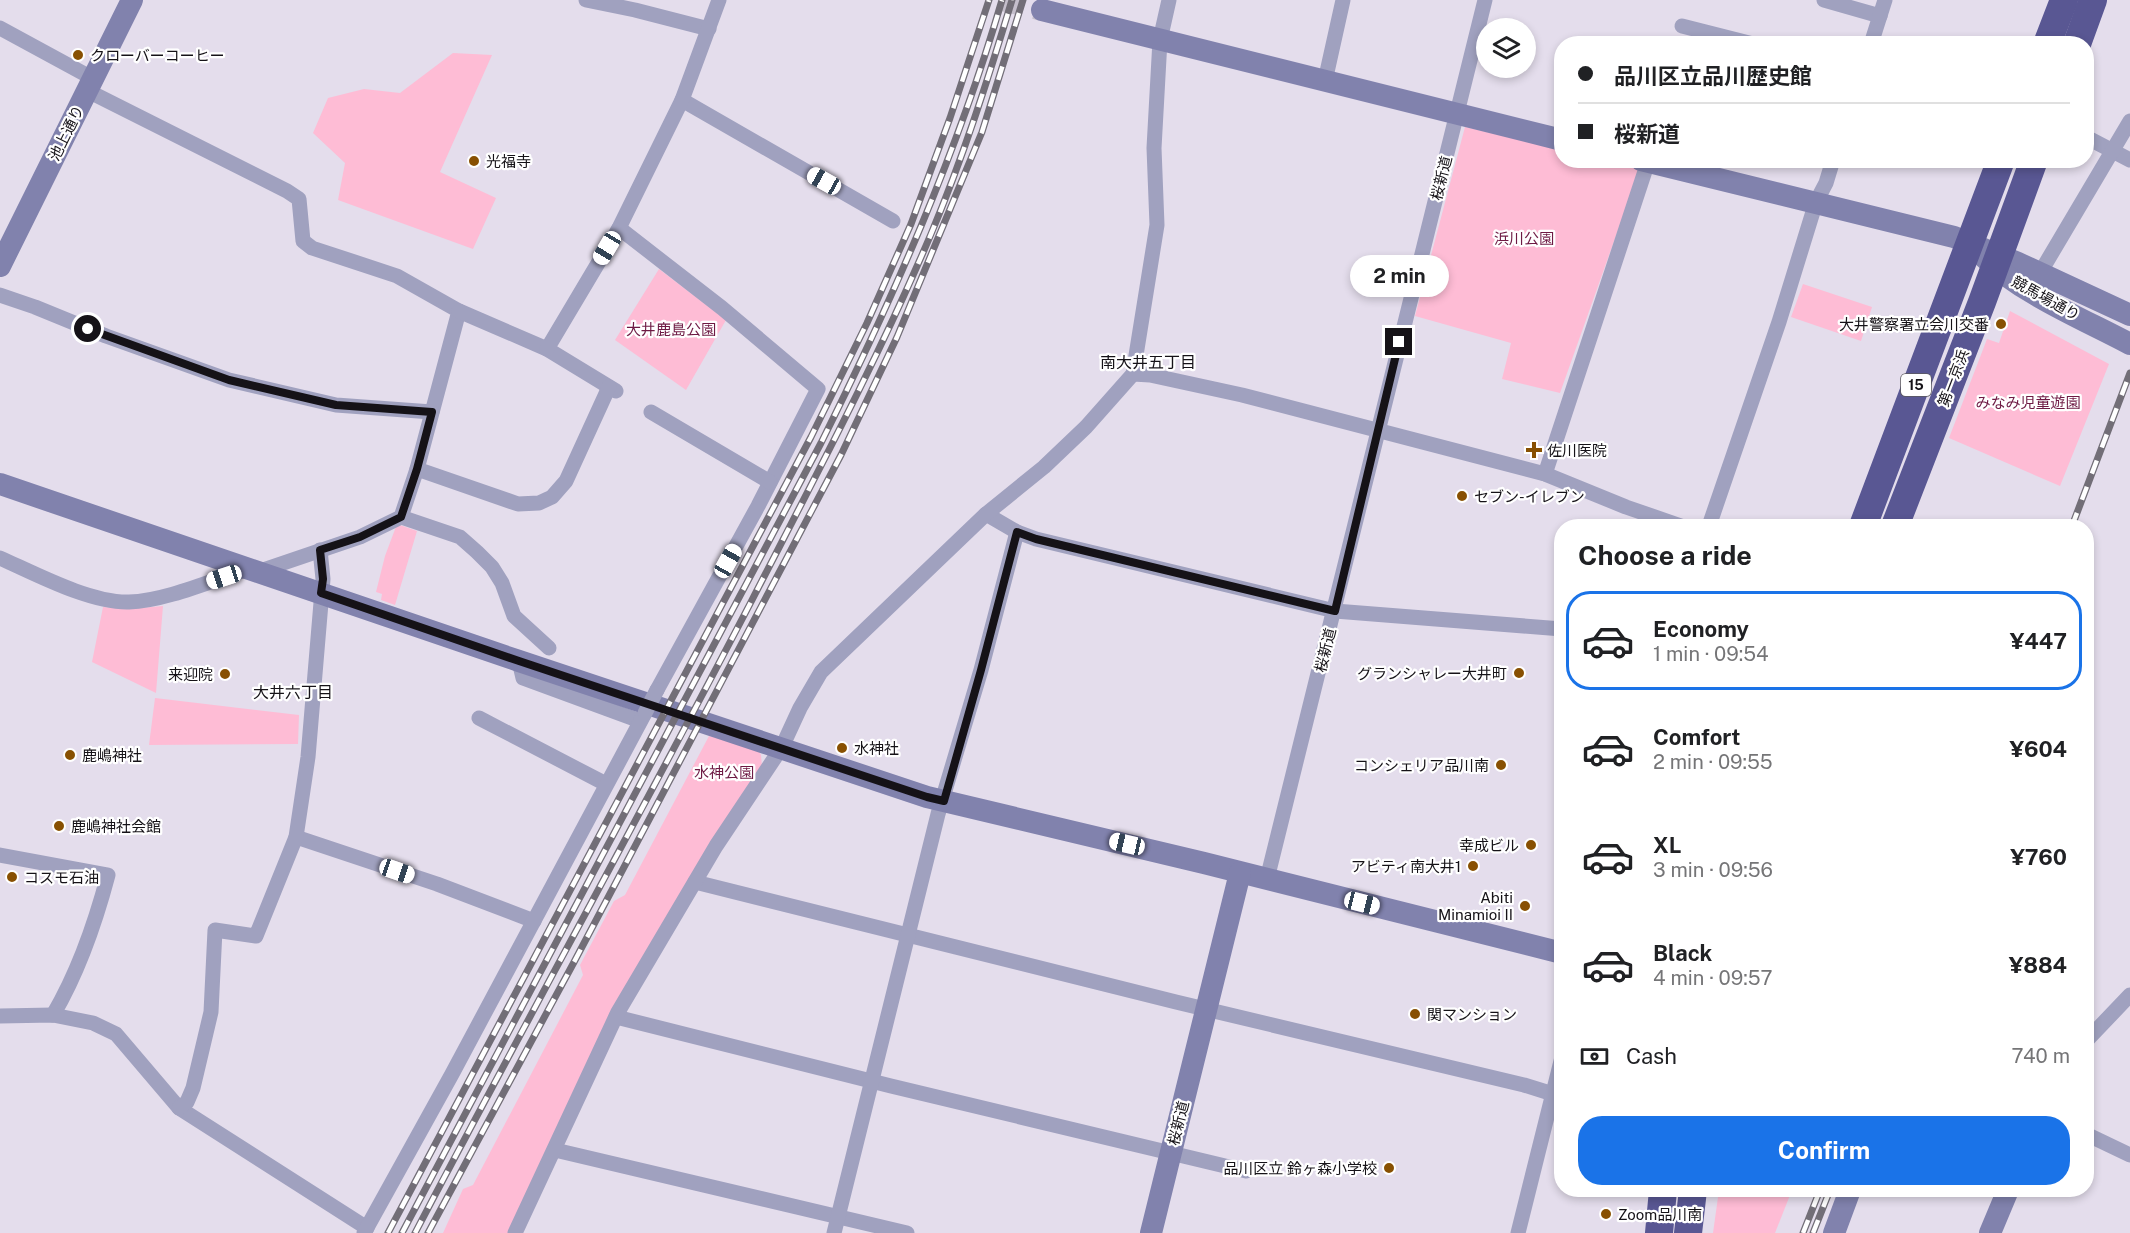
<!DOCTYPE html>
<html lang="en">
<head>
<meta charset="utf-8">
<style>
	:root { --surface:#fff; --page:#f2f2f2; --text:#202124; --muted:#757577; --line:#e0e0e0; --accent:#1a73e8 }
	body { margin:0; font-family:"Public Sans","Noto Sans JP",sans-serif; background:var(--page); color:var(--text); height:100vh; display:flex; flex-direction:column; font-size:22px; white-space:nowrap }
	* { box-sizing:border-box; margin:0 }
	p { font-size:20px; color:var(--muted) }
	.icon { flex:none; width:33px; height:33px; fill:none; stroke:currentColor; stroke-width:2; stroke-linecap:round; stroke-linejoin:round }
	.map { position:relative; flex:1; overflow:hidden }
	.drawer { position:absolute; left:1554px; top:519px; width:540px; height:678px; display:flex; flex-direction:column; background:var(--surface); border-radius:24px; box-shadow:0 3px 9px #0003 }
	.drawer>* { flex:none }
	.hud { position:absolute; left:1554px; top:36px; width:540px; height:132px; border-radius:24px; box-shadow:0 3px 9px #0003; display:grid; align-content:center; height:132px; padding:0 24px; background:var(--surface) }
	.buttons { position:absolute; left:1476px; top:18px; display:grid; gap:12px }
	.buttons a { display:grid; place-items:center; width:60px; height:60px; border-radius:50%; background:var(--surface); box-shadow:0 3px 9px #0003; font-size:30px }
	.end { position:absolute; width:27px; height:27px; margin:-14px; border:8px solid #151217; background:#fff; box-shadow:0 0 0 3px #fff }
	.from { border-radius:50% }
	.bubble { position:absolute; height:42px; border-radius:21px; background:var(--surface); box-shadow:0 3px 9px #0003; font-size:20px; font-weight:700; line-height:42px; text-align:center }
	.car { position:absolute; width:18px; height:36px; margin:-18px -9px; border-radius:8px; box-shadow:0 0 4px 2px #0007; background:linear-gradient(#fff 24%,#345 0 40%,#fff 0 76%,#345 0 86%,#fff 0) }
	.hud b { display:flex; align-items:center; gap:21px; height:57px; font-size:22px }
	.hud b+b { border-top:2px solid var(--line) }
	.hud i { width:15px; height:15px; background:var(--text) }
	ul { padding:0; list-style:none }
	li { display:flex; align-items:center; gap:18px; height:99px; margin:0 12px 9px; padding:0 12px; border:3px solid transparent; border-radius:24px }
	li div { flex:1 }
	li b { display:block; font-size:22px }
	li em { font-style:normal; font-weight:700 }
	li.active { border-color:var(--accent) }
	li>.icon { width:54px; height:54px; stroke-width:1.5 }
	h2 { padding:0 24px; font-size:27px; line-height:72px }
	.pay { display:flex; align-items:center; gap:15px; height:66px; padding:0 24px; font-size:22px }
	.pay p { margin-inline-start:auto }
	.cta { display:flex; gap:12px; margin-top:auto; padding:12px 24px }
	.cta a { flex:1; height:69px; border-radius:24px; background:var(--accent); color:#fff; font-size:24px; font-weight:700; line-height:69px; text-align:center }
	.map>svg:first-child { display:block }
	.green { fill:#febcd5 }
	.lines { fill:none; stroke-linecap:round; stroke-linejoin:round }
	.secondary-tunnel { stroke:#c5bfcc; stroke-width:22; stroke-dasharray:22 11; stroke-linecap:butt }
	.street { stroke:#a0a1bf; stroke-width:15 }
	.secondary { stroke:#8182ad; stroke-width:22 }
	.highway { stroke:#595793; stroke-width:28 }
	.rail-casing { stroke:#726e77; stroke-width:7 }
	.rail { stroke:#fff; stroke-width:4.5; stroke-dasharray:14; stroke-linecap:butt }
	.street-bridge { stroke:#a0a1bf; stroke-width:15 }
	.route { stroke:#151217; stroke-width:8 }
	.poi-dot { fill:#885002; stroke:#fff; stroke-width:2 }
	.labels { text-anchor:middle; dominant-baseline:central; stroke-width:4.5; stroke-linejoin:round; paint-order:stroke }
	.shield { fill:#fff; stroke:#5b595d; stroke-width:1.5 }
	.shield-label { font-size:14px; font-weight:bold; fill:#151217 }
	.poi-label { font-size:15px; fill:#151217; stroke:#fff; text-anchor:start }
	.street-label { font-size:15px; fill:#151217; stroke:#fff }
	.park-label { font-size:15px; fill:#6e1a44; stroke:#fff }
	.neighbourhood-label { font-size:16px; fill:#151217; stroke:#fff }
</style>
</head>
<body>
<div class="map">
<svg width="2130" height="1233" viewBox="0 0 2130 1233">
	<rect width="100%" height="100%" fill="#e4ddec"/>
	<g class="green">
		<path d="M 453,53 L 492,55 L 440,172 L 496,198 L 473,249 L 338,200 L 345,163 L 313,133 L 328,98 L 364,89 L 400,93 Z"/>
		<path d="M 1465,127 L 1561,149 L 1562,160 L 1609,161 L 1640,168 L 1560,393 L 1502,379 L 1511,343 L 1415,316 Z"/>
		<path d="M 659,269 L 726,320 L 686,390 L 615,340 Z"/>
		<path d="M 1803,284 L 1872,307 L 1861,341 L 1791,317 Z"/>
		<path d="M 2010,311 L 2109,364 L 2060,486 L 1949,438 L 1987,339 L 1999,343 Z"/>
		<path d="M 397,524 L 417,531 L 395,605 L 381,600 L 382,594 L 376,592 L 385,556 Z"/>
		<path d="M 163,606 L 156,693 L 92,662 L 103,607 L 128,609 Z"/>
		<path d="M 155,698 L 299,715 L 298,744 L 149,745 Z"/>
		<path d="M 709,736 L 757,748 L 761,755 L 762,767 L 679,898 L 508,1233 L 443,1233 L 463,1189 L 473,1185 L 583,975 L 580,965 L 614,901 L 625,895 Z"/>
		<path d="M 1719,1190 L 1792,1190 L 1775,1233 L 1713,1233 Z"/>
	</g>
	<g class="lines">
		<path class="secondary-tunnel" d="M 1003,0 L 1042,10"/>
		<g class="street">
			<path d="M 586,0 L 635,10 L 709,29"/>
			<path d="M 1824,0 L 1880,16"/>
			<path d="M 1682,26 L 1753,44"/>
			<path d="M 0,28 L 92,78"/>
			<path d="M 1871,44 L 1885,0"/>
			<path d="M 1325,81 L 1343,0"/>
			<path d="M 86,90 L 287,191 L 299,199 L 303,241 L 312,248 L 397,276 L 459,311 L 417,469 L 401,517 L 360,537 L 257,572"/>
			<path d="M 682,100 L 893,221"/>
			<path d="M 2086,137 L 2130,160"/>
			<path d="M 619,228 L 722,308 L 818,389 L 758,506 L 657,690"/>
			<path d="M 2040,273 L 2130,121"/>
			<path d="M 0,295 L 35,307 L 106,336 L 229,380 L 336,405 L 432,412"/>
			<path d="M 459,311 L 547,349 L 616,391"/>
			<path d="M 547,349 L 619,228 L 682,100 L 719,0"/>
			<path d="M 1133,374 L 1150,375 L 1242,395 L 1545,474 L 1626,507 L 1681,526"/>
			<path d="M 651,412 L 770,482"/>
			<path d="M 417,469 L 518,504 L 539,503 L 552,497 L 566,481 L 609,387"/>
			<path d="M 1545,474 L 1648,162"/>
			<path d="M 986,514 L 1017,532 L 1036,539 L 1335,611 L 1562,629"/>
			<path d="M 401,517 L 460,537 L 477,552 L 492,567 L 502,583 L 514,616 L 549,648"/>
			<path d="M 1709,526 L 1779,322 L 1816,202 L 1826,183 L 1833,160"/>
			<path d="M 0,558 C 36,574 90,603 129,602 C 165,601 213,580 248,569"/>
			<path d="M 519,661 L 523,678 L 640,721"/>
			<path d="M 479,718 L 606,784"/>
			<path d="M 296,837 L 437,884 L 534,921"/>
			<path d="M 0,855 L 108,875 C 95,924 79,971 53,1015"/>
			<path d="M 1267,879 L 1485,0"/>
			<path d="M 695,882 L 1176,1002 L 1524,1085 L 1553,1094"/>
			<path d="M 0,1016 L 53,1015 L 93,1023 L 116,1034 L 179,1108 L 367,1228"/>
			<path d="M 616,1017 L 891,1086 L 1246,1171"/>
			<path d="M 2086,1041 L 2130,995"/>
			<path d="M 179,1108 L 187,1102 L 193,1088 L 211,1012 L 215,930 L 256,936 L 296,837 L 308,757 L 323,579 L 320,550"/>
			<path d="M 2086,1134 L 2130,1155"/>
			<path d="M 555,1150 L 907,1233"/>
			<path d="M 364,1233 L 452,1074 L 645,713"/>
			<path d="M 515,1233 L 618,1012 L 716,846 L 782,747 L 800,708 L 821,672 L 986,514 L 1044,467 L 1086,427 L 1133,374 L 1157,225 L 1154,148 L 1160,40 L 1169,0"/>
			<path d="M 834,1233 L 938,814 L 981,670 L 1017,532"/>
			<path d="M 1518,1233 L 1562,1057"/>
		</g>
		<g class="secondary">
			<path d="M 1042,10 L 1562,140"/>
			<path d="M 1641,160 L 1954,237 L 2018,263 L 2130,315"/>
			<path d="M 1984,257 C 2022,294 2083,319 2130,344"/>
			<path d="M 0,266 L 132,0"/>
			<path d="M 0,484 L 519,661 L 927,797 L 1204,863 L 1562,953"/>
			<path d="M 1151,1233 L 1240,873"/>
			<path d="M 1834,1233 L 1850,1190"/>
			<path d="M 1990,1233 L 2008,1190"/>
		</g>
		<g class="highway">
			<path d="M 2047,44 L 2064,0"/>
			<path d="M 2077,44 L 2093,0"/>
			<path d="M 1863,526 L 2001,160"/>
			<path d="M 1895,526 L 1982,302 L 2034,160"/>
			<path d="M 1659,1233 L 1663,1190"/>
			<path d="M 1688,1233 L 1693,1190"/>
		</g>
		<g class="rail-casing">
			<g id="rail">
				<path d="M 2072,526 L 2130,373"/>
				<path d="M 388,1233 L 811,437 L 867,323 L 911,224 L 950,118 L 989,0"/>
				<path d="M 402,1233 L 821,443 C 892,300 957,154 1002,0"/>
				<path d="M 415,1233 C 526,1021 642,812 752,600 C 814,479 878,359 931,234 C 963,158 988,79 1012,0"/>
				<path d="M 428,1233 L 573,964 L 841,455 L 897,337 L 982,132 L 1023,0"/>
				<path d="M 1803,1233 L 1820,1190"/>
				<path d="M 1813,1233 L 1830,1190"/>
			</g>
		</g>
		<use href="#rail" class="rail"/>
		<path class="street-bridge" d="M 645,713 L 657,690"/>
	</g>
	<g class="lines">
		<path class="route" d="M 88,329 L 229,380 L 336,405 L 432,412 L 417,469 L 401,517 L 360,537 L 320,550 L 323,579 L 321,593 L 519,661 L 927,797 L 944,801 L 981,670 L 1017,532 L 1036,539 L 1335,611 L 1399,342"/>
	</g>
	<g class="poi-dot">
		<circle cx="78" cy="55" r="6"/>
		<circle cx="474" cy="161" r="6"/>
		<circle cx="2001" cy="324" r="6"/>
		<path d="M1531 441h6v6h6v6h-6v6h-6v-6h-6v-6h6z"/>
		<circle cx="1462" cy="496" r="6"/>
		<circle cx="1519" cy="673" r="6"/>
		<circle cx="225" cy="674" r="6"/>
		<circle cx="842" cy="748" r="6"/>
		<circle cx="70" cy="755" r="6"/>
		<circle cx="1501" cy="765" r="6"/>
		<circle cx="59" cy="826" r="6"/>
		<circle cx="1531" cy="845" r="6"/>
		<circle cx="1473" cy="866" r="6"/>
		<circle cx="12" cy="877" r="6"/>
		<circle cx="1525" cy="906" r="6"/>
		<circle cx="1415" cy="1014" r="6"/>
		<circle cx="1389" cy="1168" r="6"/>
		<circle cx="1606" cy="1214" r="6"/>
	</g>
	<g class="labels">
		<rect class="shield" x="1901" y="374" width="30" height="22" rx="4.5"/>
		<g class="shield-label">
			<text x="1916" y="385">15</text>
		</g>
		<g class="poi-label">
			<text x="90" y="55">クローバーコーヒー</text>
			<text x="486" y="161">光福寺</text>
			<text x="1989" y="324" text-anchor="end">大井警察署立会川交番</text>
			<text x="1547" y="450">佐川医院</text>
			<text x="1474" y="496">セブン-イレブン</text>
			<text x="1507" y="673" text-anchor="end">グランシャレー大井町</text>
			<text x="213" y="674" text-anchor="end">来迎院</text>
			<text x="854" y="748">水神社</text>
			<text x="82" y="755">鹿嶋神社</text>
			<text x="1489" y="765" text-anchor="end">コンシェリア品川南</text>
			<text x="71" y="826">鹿嶋神社会館</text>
			<text x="1519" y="845" text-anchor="end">幸成ビル</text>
			<text x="1461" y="866" text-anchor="end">アビティ南大井1</text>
			<text x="24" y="877">コスモ石油</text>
			<text x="1513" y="897" text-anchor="end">Abiti<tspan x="1513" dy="17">Minamioi II</tspan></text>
			<text x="1427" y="1014">関マンション</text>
			<text x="1377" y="1168" text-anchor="end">品川区立 鈴ヶ森小学校</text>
			<text x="1618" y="1214">Zoom品川南</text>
		</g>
		<g class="street-label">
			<text transform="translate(66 133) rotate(-64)">池上通り</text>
			<text transform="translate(1441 178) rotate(-76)">桜新道</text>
			<text transform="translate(2046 298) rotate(29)">競馬場通り</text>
			<text transform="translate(1953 378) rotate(-69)">第一京浜</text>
			<text transform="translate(1325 650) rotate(-76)">桜新道</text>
			<text transform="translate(1178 1123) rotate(-76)">桜新道</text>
		</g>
		<g class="park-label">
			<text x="1524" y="238">浜川公園</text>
			<text x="671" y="329">大井鹿島公園</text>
			<text x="2028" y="402">みなみ児童遊園</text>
			<text x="724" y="772">水神公園</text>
		</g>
		<g class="neighbourhood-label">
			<text x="1148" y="362">南大井五丁目</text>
			<text x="293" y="692">大井六丁目</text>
		</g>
	</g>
</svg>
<div class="buttons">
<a><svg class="icon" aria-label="layers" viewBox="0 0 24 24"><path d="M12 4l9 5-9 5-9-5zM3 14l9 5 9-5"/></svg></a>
</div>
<i class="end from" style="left:88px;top:329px"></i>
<i class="end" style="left:1399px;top:342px"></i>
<div class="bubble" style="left:1350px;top:255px;width:99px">2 min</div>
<i class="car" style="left:824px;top:181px;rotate:299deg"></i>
<i class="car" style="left:607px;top:248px;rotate:211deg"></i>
<i class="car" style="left:728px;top:561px;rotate:29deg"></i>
<i class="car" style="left:224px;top:577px;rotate:252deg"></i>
<i class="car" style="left:1127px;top:844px;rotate:283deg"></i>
<i class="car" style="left:397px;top:871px;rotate:109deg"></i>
<i class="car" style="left:1362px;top:903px;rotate:104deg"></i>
<div class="hud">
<b><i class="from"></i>品川区立品川歴史館</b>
<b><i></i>桜新道</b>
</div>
<section class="drawer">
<h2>Choose a ride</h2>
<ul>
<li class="active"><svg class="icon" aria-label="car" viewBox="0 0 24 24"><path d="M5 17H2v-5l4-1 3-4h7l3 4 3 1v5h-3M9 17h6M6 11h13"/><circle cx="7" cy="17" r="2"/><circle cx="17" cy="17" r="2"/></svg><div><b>Economy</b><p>1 min · 09:54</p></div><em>¥447</em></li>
<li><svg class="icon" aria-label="car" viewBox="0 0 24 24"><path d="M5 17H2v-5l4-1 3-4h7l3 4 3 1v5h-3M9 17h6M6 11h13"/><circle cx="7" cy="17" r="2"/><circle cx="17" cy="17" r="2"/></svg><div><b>Comfort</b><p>2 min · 09:55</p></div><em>¥604</em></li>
<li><svg class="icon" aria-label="car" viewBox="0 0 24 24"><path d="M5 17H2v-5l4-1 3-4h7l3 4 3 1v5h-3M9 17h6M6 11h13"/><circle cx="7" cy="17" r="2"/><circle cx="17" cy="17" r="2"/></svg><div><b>XL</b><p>3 min · 09:56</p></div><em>¥760</em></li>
<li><svg class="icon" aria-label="car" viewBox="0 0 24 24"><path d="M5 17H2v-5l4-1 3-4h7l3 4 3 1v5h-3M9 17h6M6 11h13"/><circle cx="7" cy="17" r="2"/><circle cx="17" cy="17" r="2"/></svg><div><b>Black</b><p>4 min · 09:57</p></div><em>¥884</em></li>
</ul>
<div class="pay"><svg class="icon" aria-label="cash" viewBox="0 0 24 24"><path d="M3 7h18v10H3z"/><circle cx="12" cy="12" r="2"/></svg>Cash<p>740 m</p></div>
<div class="cta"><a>Confirm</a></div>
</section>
</div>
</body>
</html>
